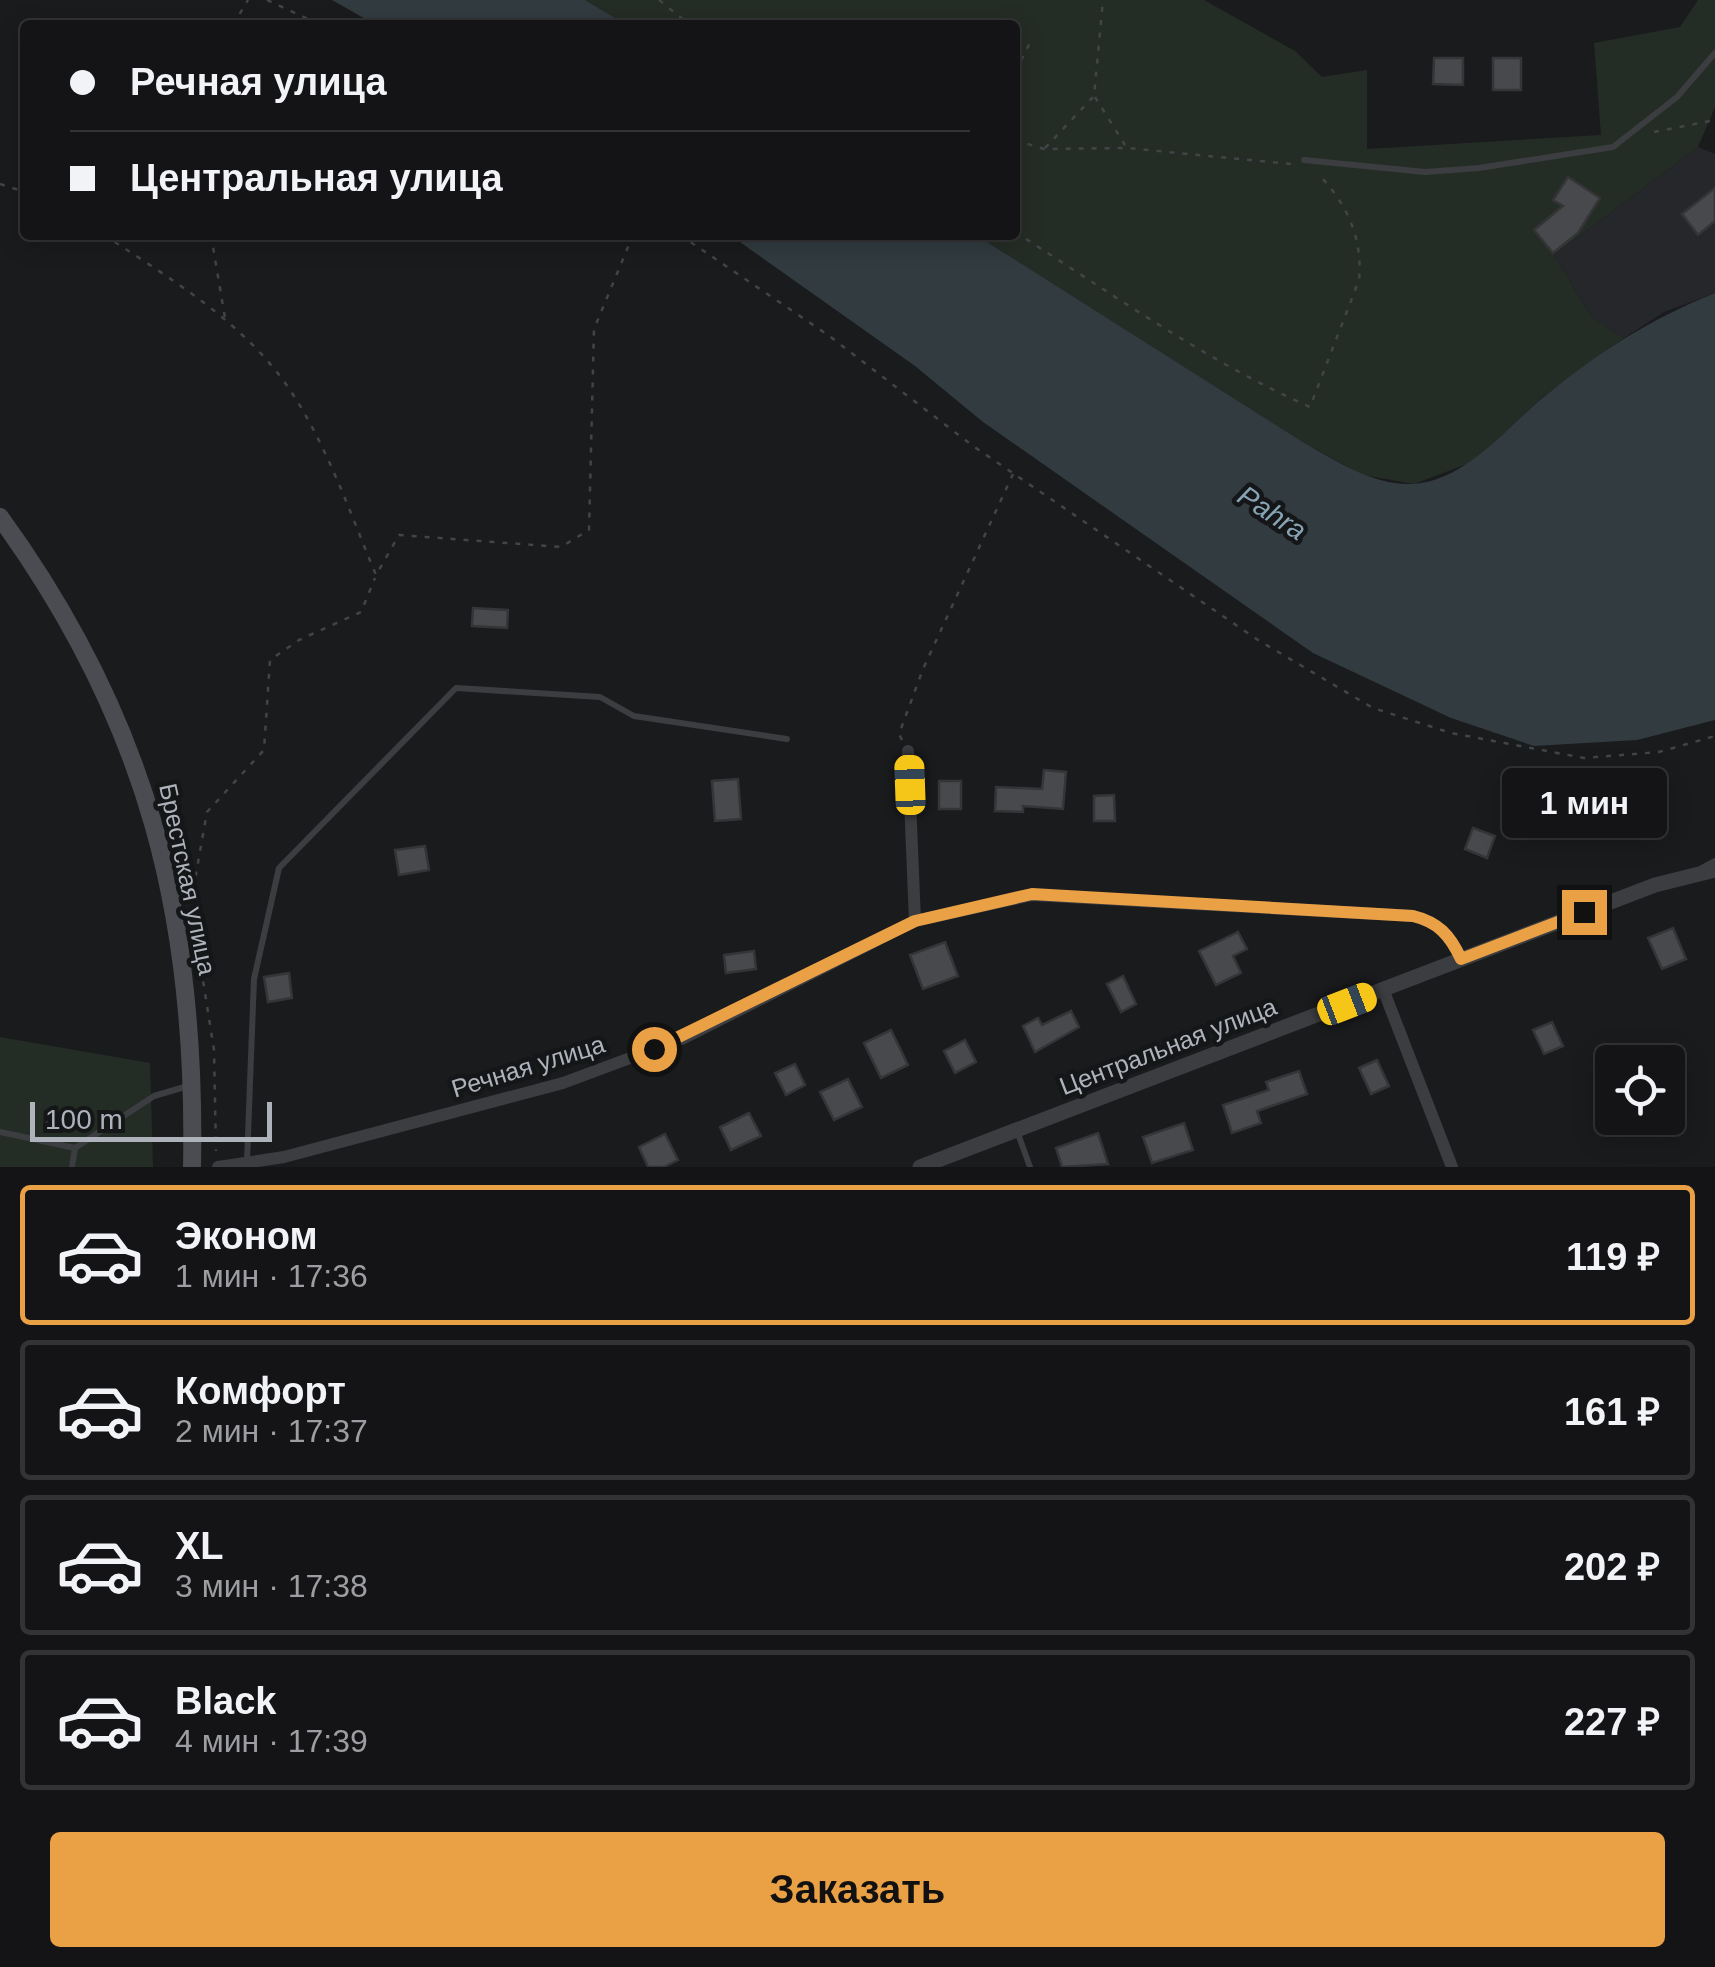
<!DOCTYPE html>
<html lang="ru">
<head>
<meta charset="utf-8">
<style>
	:root { --surface:#141416; --page:#212123; --text:#f1f3f6; --muted:#9d9ea1; --line:#333335; --accent:#eaa045 }
	body { margin:0; font-family:Arial,sans-serif; background:var(--page); color:var(--text); height:100vh; display:flex; flex-direction:column; font-size:38px; white-space:nowrap }
	* { box-sizing:border-box; margin:0 }
	p { font-size:32px; color:var(--muted) }
	.icon { flex:none; width:55px; height:55px; fill:none; stroke:currentColor; stroke-width:2; stroke-linecap:round; stroke-linejoin:round }
	.map { position:relative; height:1167px; overflow:hidden }
	.sheet { display:flex; flex-direction:column; background:var(--surface); flex:1 }
	.sheet>* { flex:none }
	.guide { position:absolute; left:20px; top:20px; width:1000px; height:220px; border-radius:10px; box-shadow:0 5px 25px #0003,0 0 0 2px var(--line); display:grid; align-content:center; height:220px; padding:0 50px; background:var(--surface) }
	.tools { position:absolute; left:1595px; top:1045px; display:grid; gap:20px }
	.tools a { display:grid; place-items:center; width:90px; height:90px; border-radius:10px; background:var(--surface); box-shadow:0 5px 25px #0003,0 0 0 2px var(--line); font-size:50px }
	.scale { position:absolute; left:30px; bottom:25px; width:242px; box-sizing:border-box; padding-left:10px; border:5px solid #aeb3bb; border-top:0; font-size:28px; line-height:35px; white-space:nowrap; color:#aeb3bb; -webkit-text-stroke:8px #151618; paint-order:stroke }
	.end { position:absolute; width:45px; height:45px; margin:-22px; border:12px solid #eaa045; background:#111; box-shadow:0 0 0 5px #111 }
	.from { border-radius:50% }
	.bubble { position:absolute; height:70px; border-radius:10px; background:var(--surface); box-shadow:0 5px 25px #0003,0 0 0 2px var(--line); font-size:32px; font-weight:800; line-height:70px; text-align:center }
	.car { position:absolute; width:30px; height:60px; margin:-30px -15px; border-radius:12px; box-shadow:0 0 8px 2px #0007; background:linear-gradient(#f5c518 24%,#345 0 40%,#f5c518 0 76%,#345 0 86%,#f5c518 0) }
	.guide b { display:flex; align-items:center; gap:35px; height:95px; font-size:38px }
	.guide b+b { border-top:2px solid var(--line) }
	.guide i { width:25px; height:25px; background:var(--text) }
	ul { padding:18px 0 0; list-style:none }
	li { display:flex; align-items:center; gap:30px; height:140px; margin:0 20px 15px; padding:0 30px; border:5px solid var(--line); border-radius:10px }
	li div { flex:1 }
	li b { display:block; font-size:38px }
	li em { font-style:normal; font-weight:800 }
	li.active { border-color:var(--accent) }
	li>.icon { width:90px; height:90px; stroke-width:1.5 }
	.action { display:flex; gap:20px; margin-top:auto; padding:20px 50px }
	.action a { flex:1; height:115px; border-radius:10px; background:var(--accent); color:#111; font-size:40px; font-weight:800; line-height:115px; text-align:center }
	.map>svg:first-child { display:block }
	.built { fill:#26272a }
	.green { fill:#242d25 }
	.water { fill:#313b40 }
	.building { fill:#47494d; stroke:#353538; stroke-width:2.5 }
	.lines { fill:none; stroke-linecap:round; stroke-linejoin:round }
	.path { stroke:#424448; stroke-width:2.5; stroke-dasharray:5 8; stroke-linecap:butt }
	.service { stroke:#3c3d41; stroke-width:6 }
	.minor { stroke:#3c3d41; stroke-width:12 }
	.tertiary { stroke:#3c3d41; stroke-width:15 }
	.secondary { stroke:#4a4c51; stroke-width:18 }
	.route { stroke:#eaa045; stroke-width:12 }
	.labels { text-anchor:middle; dominant-baseline:central; stroke-width:9; stroke-linejoin:round; paint-order:stroke }
	.street-label { font-size:25px; fill:#aeb3bb; stroke:#151618 }
	.water-label { font-size:28px; font-style:italic; fill:#87a4b4; stroke:#151618 }
</style>
</head>
<body>
<div class="map">
<svg width="1715" height="1167" viewBox="0 0 1715 1167">
	<rect width="100%" height="100%" fill="#1a1b1d"/>
	<path class="built" d="M 1698,147 L 1715,154 L 1715,293 L 1664,312 L 1624,338 L 1592,318 L 1554,255 Z"/>
	<g class="green">
		<path d="M 585,0 L 1204,0 L 1295,51 L 1322,77 L 1367,70 L 1367,149 L 1601,135 L 1594,43 L 1680,27 L 1698,0 L 1715,0 L 1715,107 L 1698,147 L 1554,255 L 1592,318 L 1624,338 L 1544,396 L 1475,461 L 1414,484 L 1363,475 L 1306,444 L 976,235 L 1015,235 L 1015,25 L 627,25 Z"/>
		<path d="M 0,1037 L 150,1063 L 153,1167 L 0,1167 Z"/>
	</g>
	<g class="water">
		<path d="M 332,0 L 585,0 L 627,25 L 376,25 Z"/>
		<path d="M 730,235 L 976,235 L 1306,444 C 1338,462 1375,486 1413,484 C 1466,481 1508,426 1545,396 C 1599,352 1650,319 1715,293 L 1715,720 L 1637,740 L 1534,746 L 1451,718 L 1313,653 L 983,422 L 915,366 Z"/>
	</g>
	<g class="building">
		<path d="M 1434,58 L 1463,58 L 1463,85 L 1433,84 Z"/>
		<rect x="1493" y="58" width="28" height="32"/>
		<path d="M 1568,177 L 1600,198 L 1578,233 L 1553,253 L 1534,230 L 1563,206 L 1553,200 Z"/>
		<path d="M 1715,188 L 1715,221 L 1698,235 L 1682,214 Z"/>
		<path d="M 473,608 L 508,610 L 507,628 L 472,626 Z"/>
		<path d="M 1044,770 L 1066,772 L 1063,809 L 1023,806 L 1023,812 L 995,811 L 996,787 L 1042,789 Z"/>
		<path d="M 738,779 L 741,819 L 715,821 L 712,781 Z"/>
		<rect x="939" y="781" width="22" height="28"/>
		<path d="M 1114,795 L 1115,821 L 1094,821 L 1094,796 Z"/>
		<path d="M 1473,828 L 1495,836 L 1487,858 L 1465,849 Z"/>
		<path d="M 425,846 L 429,870 L 399,875 L 395,850 Z"/>
		<path d="M 1673,928 L 1686,959 L 1662,969 L 1648,938 Z"/>
		<path d="M 1238,932 L 1247,949 L 1233,956 L 1241,973 L 1216,985 L 1199,951 Z"/>
		<path d="M 945,942 L 958,976 L 923,989 L 910,955 Z"/>
		<path d="M 754,951 L 756,969 L 726,973 L 724,955 Z"/>
		<path d="M 289,973 L 292,998 L 268,1002 L 264,977 Z"/>
		<path d="M 1123,976 L 1136,1004 L 1121,1012 L 1107,984 Z"/>
		<path d="M 1071,1011 L 1079,1027 L 1035,1052 L 1023,1026 L 1038,1018 L 1042,1025 Z"/>
		<path d="M 1552,1022 L 1563,1046 L 1544,1054 L 1533,1030 Z"/>
		<path d="M 891,1030 L 908,1065 L 881,1078 L 864,1043 Z"/>
		<path d="M 965,1040 L 976,1062 L 955,1073 L 944,1051 Z"/>
		<path d="M 1377,1060 L 1389,1086 L 1371,1094 L 1359,1068 Z"/>
		<path d="M 795,1064 L 805,1085 L 786,1095 L 775,1073 Z"/>
		<path d="M 1299,1071 L 1307,1094 L 1257,1111 L 1261,1123 L 1232,1133 L 1223,1105 L 1269,1090 L 1266,1082 Z"/>
		<path d="M 848,1079 L 862,1107 L 834,1120 L 820,1092 Z"/>
		<path d="M 749,1113 L 761,1136 L 731,1150 L 720,1127 Z"/>
		<path d="M 1184,1123 L 1193,1150 L 1152,1163 L 1143,1137 Z"/>
		<path d="M 1098,1133 L 1108,1164 L 1062,1167 L 1056,1148 Z"/>
		<path d="M 665,1134 L 678,1160 L 664,1167 L 648,1167 L 639,1147 Z"/>
	</g>
	<g class="lines">
		<g class="path">
			<path d="M 267,0 L 321,25"/>
			<path d="M 659,0 L 690,25"/>
			<path d="M 233,25 L 248,0"/>
			<path d="M 1015,72 L 1032,39"/>
			<path d="M 1095,97 L 1125,145"/>
			<path d="M 1015,132 L 1020,142 L 1015,174"/>
			<path d="M 1654,132 L 1715,120"/>
			<path d="M 1015,140 L 1044,149 L 1127,148 L 1291,164"/>
			<path d="M 1045,148 L 1094,96 L 1103,0"/>
			<path d="M 0,184 L 25,192"/>
			<path d="M 1015,232 C 1111,293 1206,361 1310,407 L 1359,280 C 1363,239 1347,203 1318,174"/>
			<path d="M 104,235 C 171,279 247,324 292,393 C 329,450 350,513 376,575 L 399,535 L 561,547 L 589,530 L 594,329 L 633,235"/>
			<path d="M 211,235 L 225,318"/>
			<path d="M 680,235 L 828,335 L 973,446 L 1258,640 L 1373,708 L 1451,733 L 1584,758 L 1659,752 L 1715,736"/>
			<path d="M 902,740 L 899,734 L 923,669 L 1013,474"/>
			<path d="M 191,902 L 207,812 L 264,750 L 270,660 L 299,640 L 361,612 L 375,578"/>
			<path d="M 195,930 L 214,1050 L 216,1151"/>
		</g>
		<g class="service">
			<path d="M 1304,160 L 1425,172 L 1479,168 L 1613,147 L 1677,97 L 1715,53"/>
			<path d="M 1702,868 L 1715,861"/>
			<path d="M 1017,1131 L 1030,1167"/>
			<path d="M 0,1132 L 75,1148"/>
			<path d="M 247,1161 L 254,979 L 279,868 L 456,688 L 600,697 L 634,716 L 787,739"/>
			<path d="M 72,1167 L 75,1148 L 154,1096 L 188,1086"/>
		</g>
		<g class="minor">
			<path d="M 908,751 L 915,921"/>
			<path d="M 1383,989 L 1452,1167"/>
			<path d="M 218,1167 L 284,1157 L 563,1083 L 684,1038 L 915,921 L 1032,895 L 1413,916 C 1438,922 1450,935 1461,959"/>
		</g>
		<path class="tertiary" d="M 920,1167 L 1655,885 L 1715,870"/>
		<path class="secondary" d="M 0,517 C 148,721 197,917 192,1167"/>
	</g>
	<g class="lines">
		<path class="route" d="M 654,1049 L 915,921 L 1032,894 L 1413,916 C 1438,922 1450,935 1461,959 L 1584,912"/>
	</g>
	<g class="labels">
		<g class="street-label">
			<text transform="translate(188 879) rotate(78)">Брестская улица</text>
			<text transform="translate(1168 1046) rotate(-21)">Центральная улица</text>
			<text transform="translate(528 1066) rotate(-17)">Речная улица</text>
		</g>
		<g class="water-label">
			<text transform="translate(1272 513) rotate(33)">Pahra</text>
		</g>
	</g>
</svg>
<div class="tools">
<a><svg class="icon" aria-label="locate" viewBox="0 0 24 24"><circle cx="12" cy="12" r="6"/><path d="M12 2v4M12 18v4M2 12h4M18 12h4"/></svg></a>
</div>
<div class="scale">100 m</div>
<i class="end from" style="left:654px;top:1049px"></i>
<i class="end" style="left:1584px;top:912px"></i>
<div class="bubble" style="left:1502px;top:768px;width:165px">1 мин</div>
<i class="car" style="left:910px;top:785px;rotate:358deg"></i>
<i class="car" style="left:1347px;top:1004px;rotate:69deg"></i>
<div class="guide">
<b><i class="from"></i>Речная улица</b>
<b><i></i>Центральная улица</b>
</div>
</div>
<section class="sheet">
<ul>
<li class="active"><svg class="icon" aria-label="car" viewBox="0 0 24 24"><path d="M5 17H2v-5l4-1 3-4h7l3 4 3 1v5h-3M9 17h6M6 11h13"/><circle cx="7" cy="17" r="2"/><circle cx="17" cy="17" r="2"/></svg><div><b>Эконом</b><p>1 мин · 17:36</p></div><em>119 ₽</em></li>
<li><svg class="icon" aria-label="car" viewBox="0 0 24 24"><path d="M5 17H2v-5l4-1 3-4h7l3 4 3 1v5h-3M9 17h6M6 11h13"/><circle cx="7" cy="17" r="2"/><circle cx="17" cy="17" r="2"/></svg><div><b>Комфорт</b><p>2 мин · 17:37</p></div><em>161 ₽</em></li>
<li><svg class="icon" aria-label="car" viewBox="0 0 24 24"><path d="M5 17H2v-5l4-1 3-4h7l3 4 3 1v5h-3M9 17h6M6 11h13"/><circle cx="7" cy="17" r="2"/><circle cx="17" cy="17" r="2"/></svg><div><b>XL</b><p>3 мин · 17:38</p></div><em>202 ₽</em></li>
<li><svg class="icon" aria-label="car" viewBox="0 0 24 24"><path d="M5 17H2v-5l4-1 3-4h7l3 4 3 1v5h-3M9 17h6M6 11h13"/><circle cx="7" cy="17" r="2"/><circle cx="17" cy="17" r="2"/></svg><div><b>Black</b><p>4 мин · 17:39</p></div><em>227 ₽</em></li>
</ul>
<div class="action"><a>Заказать</a></div>
</section>
</body>
</html>
